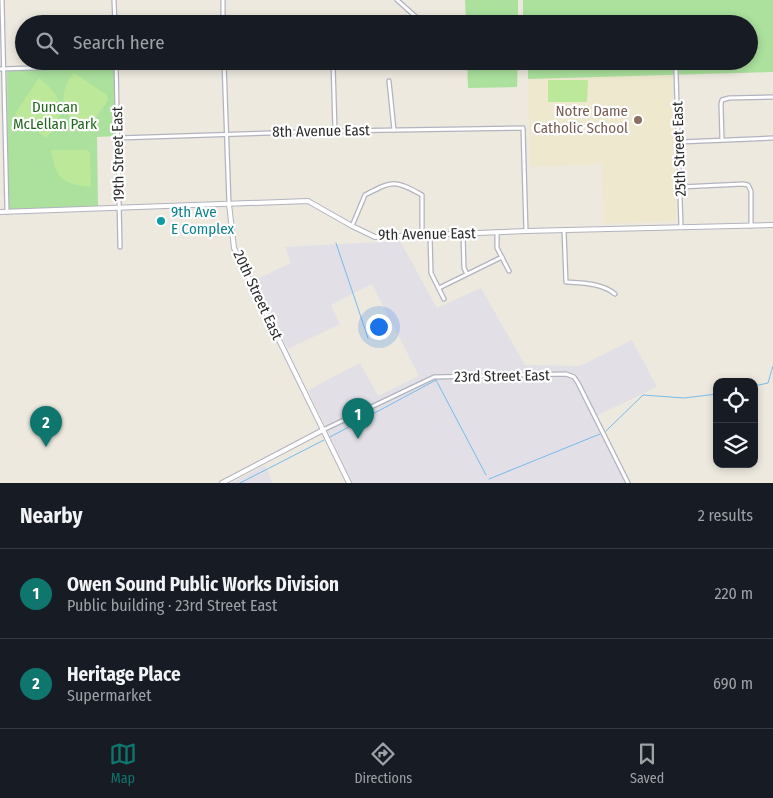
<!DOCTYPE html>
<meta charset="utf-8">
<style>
:root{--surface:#171b24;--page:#20242c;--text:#f1f3f6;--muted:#9ea1a6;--line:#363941;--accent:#0f766e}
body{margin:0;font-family:"Fira Sans Condensed",sans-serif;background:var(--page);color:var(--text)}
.controls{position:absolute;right:15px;bottom:15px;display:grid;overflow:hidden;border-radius:10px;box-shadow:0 2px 8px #0003}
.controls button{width:45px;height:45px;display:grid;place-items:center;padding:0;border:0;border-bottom:1px solid var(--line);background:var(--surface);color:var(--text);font:25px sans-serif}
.you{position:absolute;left:378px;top:326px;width:18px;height:18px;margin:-12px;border:4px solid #fff;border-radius:50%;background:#1a73e8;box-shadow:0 0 0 8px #1a73e833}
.badge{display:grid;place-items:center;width:32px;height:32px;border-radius:50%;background:var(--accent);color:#fff;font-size:16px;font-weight:700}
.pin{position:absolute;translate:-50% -41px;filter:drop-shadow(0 1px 2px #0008)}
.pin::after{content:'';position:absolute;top:26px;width:18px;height:15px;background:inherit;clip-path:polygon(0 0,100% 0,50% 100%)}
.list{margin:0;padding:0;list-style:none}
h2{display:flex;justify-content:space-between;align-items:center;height:65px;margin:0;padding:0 20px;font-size:21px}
h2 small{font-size:16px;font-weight:400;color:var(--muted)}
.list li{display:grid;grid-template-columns:32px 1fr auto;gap:15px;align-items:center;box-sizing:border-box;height:90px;padding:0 20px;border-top:1px solid var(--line)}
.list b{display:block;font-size:19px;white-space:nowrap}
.list p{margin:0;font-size:16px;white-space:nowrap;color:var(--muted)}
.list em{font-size:16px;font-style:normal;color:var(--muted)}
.icon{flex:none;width:28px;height:28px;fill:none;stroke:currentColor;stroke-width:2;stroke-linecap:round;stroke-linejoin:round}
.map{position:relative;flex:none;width:773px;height:483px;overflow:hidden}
.search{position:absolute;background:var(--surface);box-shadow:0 2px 8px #0003;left:15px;right:15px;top:15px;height:55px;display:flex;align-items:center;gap:12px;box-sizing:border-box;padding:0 18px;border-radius:28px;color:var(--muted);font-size:19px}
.sheet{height:245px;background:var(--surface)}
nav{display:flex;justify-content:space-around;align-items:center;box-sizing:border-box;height:70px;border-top:1px solid var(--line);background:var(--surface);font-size:14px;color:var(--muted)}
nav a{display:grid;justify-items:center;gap:2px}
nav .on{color:var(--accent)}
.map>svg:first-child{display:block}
</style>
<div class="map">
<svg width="773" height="483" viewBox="0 0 773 483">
<rect width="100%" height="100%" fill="#ede9df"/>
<g fill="#e2dfe6">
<path d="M 400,241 L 437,308 L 481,288 L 525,365 L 580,366 L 632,340 L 657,387 L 600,414 L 597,417 L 629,483 L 352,483 L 308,390 L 360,363 L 378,396 L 419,376 L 372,284 L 331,305 L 340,324 L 288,349 L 253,281 L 291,263 L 285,247 Z"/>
<path d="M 265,465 L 273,483 L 231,483 Z"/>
</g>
<path fill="#eee8cf" d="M 672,74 L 676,221 L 604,224 L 602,164 L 530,167 L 528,79 Z"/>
<g fill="#abe19d">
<path d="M 465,0 L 518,0 L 518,24 L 466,24 Z"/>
<path d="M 523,0 L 773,0 L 773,72 L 528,79 L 528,68 L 523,67 L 523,61 L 749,61 L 749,24 L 523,24 Z"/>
<path d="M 467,61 L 518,61 L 517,87 L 468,88 Z"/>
<path d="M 115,67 L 117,136 L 97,137 L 98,207 L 8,210 L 7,70 Z"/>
</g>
<g fill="#bce899">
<path d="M 74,73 L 107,95 L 108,100 L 86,132 C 63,117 55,96 74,73 Z"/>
<path d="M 39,78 C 64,97 68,114 46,138 L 15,115 L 16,112 Z"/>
<path d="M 548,80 L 588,80 L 587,102 L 548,102 Z"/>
<path d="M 51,150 L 87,150 L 90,152 L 91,187 C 61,184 56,179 51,150 Z"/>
</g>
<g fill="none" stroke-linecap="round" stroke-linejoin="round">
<g stroke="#76bceb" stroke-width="1">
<path d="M 336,243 L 368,338"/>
<path d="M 754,386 L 768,383 L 773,366"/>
<path d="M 606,431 L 643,395 L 684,398 L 717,394"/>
<path d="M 330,437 L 436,380 L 486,475"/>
<path d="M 489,479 L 600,434"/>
<path d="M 240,483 L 324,440"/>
</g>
<defs>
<g id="street">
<path d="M 2,0 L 7,212"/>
<path d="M 114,0 L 115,24"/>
<path d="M 223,0 L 223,24"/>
<path d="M 397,0 L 424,24"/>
<path d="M 116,61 L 120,247"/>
<path d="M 224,62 L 229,204"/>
<path d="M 0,69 L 224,62 L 333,62 L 335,131"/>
<path d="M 676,71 L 681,227"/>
<path d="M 389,81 L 394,130"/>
<path d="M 118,138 L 335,131 L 523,128 L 526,231"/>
<path d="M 722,140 L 721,104 L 722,100 L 729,98 L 773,97"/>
<path d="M 679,142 L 773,138"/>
<path d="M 680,187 L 743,184 L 748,185 L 751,191 L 751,226"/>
<path d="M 352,226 L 365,195 C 392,181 394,179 422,195 L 422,235"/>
<path d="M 564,230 L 566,282 C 582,283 602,283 615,294"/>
<path d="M 497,232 L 497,248 L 509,271"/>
<path d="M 463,234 L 464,268 L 467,274"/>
<path d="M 430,235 L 431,273 L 444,299"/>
<path d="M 439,288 L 502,257"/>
<path d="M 323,430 L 434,377 L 566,374 L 574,377 L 578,383 L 628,483"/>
</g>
<g id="secondary">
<path d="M 229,204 L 234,248 L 349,483"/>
<path d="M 0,212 L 308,201 L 352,226 L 375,237 L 526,231 L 773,225"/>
<path d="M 222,483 L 323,430"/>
</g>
</defs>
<use href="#street" stroke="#b2b3bf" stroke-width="5.5"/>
<use href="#secondary" stroke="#b2b3bf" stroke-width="6"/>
<use href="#street" stroke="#fff" stroke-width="3"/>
<use href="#secondary" stroke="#fff" stroke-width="4"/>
</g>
<circle fill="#8d6e63" stroke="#fff" stroke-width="2" cx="638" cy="120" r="5"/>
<circle fill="#0f9aa8" stroke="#fff" stroke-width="2" cx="161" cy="221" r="5"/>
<g text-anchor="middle" stroke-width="4.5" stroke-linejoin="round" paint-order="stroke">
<g font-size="15" fill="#22671d" stroke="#fff">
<text x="55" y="112">Duncan<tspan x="55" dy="17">McLellan Park</tspan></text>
</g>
<g font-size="15" fill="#785e54" stroke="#fff" text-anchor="end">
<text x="628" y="116">Notre Dame<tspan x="628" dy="17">Catholic School</tspan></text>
</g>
<g font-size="15" fill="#2c2c2c" stroke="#fff">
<text transform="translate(321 131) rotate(-1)" y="5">8th Avenue East</text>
<text transform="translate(679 149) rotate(-92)" y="5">25th Street East</text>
<text transform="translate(118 154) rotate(-91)" y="5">19th Street East</text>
<text transform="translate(427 234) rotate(-1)" y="5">9th Avenue East</text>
<text transform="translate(258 295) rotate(65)" y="5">20th Street East</text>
<text transform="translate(502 376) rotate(-1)" y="5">23rd Street East</text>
</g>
<g font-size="15" fill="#0d838f" stroke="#fff" text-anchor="start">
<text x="171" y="217">9th Ave<tspan x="171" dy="17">E Complex</tspan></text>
</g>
</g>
</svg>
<div class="controls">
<button><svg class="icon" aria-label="locate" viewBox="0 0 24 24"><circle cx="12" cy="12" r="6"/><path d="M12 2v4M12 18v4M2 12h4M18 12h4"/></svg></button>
<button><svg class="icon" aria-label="layers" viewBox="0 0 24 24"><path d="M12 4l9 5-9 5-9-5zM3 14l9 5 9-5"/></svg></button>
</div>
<div class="you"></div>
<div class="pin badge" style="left:358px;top:439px">1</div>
<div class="pin badge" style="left:46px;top:447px">2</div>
<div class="search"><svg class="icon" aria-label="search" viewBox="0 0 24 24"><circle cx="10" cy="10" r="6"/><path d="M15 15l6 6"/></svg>Search here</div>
</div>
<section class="sheet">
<h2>Nearby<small>2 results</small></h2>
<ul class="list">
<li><span class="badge">1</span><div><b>Owen Sound Public Works Division</b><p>Public building · 23rd Street East</p></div><em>220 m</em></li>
<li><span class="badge">2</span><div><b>Heritage Place</b><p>Supermarket</p></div><em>690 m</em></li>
</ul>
</section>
<nav>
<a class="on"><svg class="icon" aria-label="map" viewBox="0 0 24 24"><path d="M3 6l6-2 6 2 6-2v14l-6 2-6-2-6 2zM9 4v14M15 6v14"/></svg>Map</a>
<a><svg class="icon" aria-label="directions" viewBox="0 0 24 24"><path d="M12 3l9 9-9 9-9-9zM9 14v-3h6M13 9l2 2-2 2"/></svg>Directions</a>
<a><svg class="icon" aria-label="saved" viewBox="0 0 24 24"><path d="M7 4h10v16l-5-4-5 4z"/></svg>Saved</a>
</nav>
